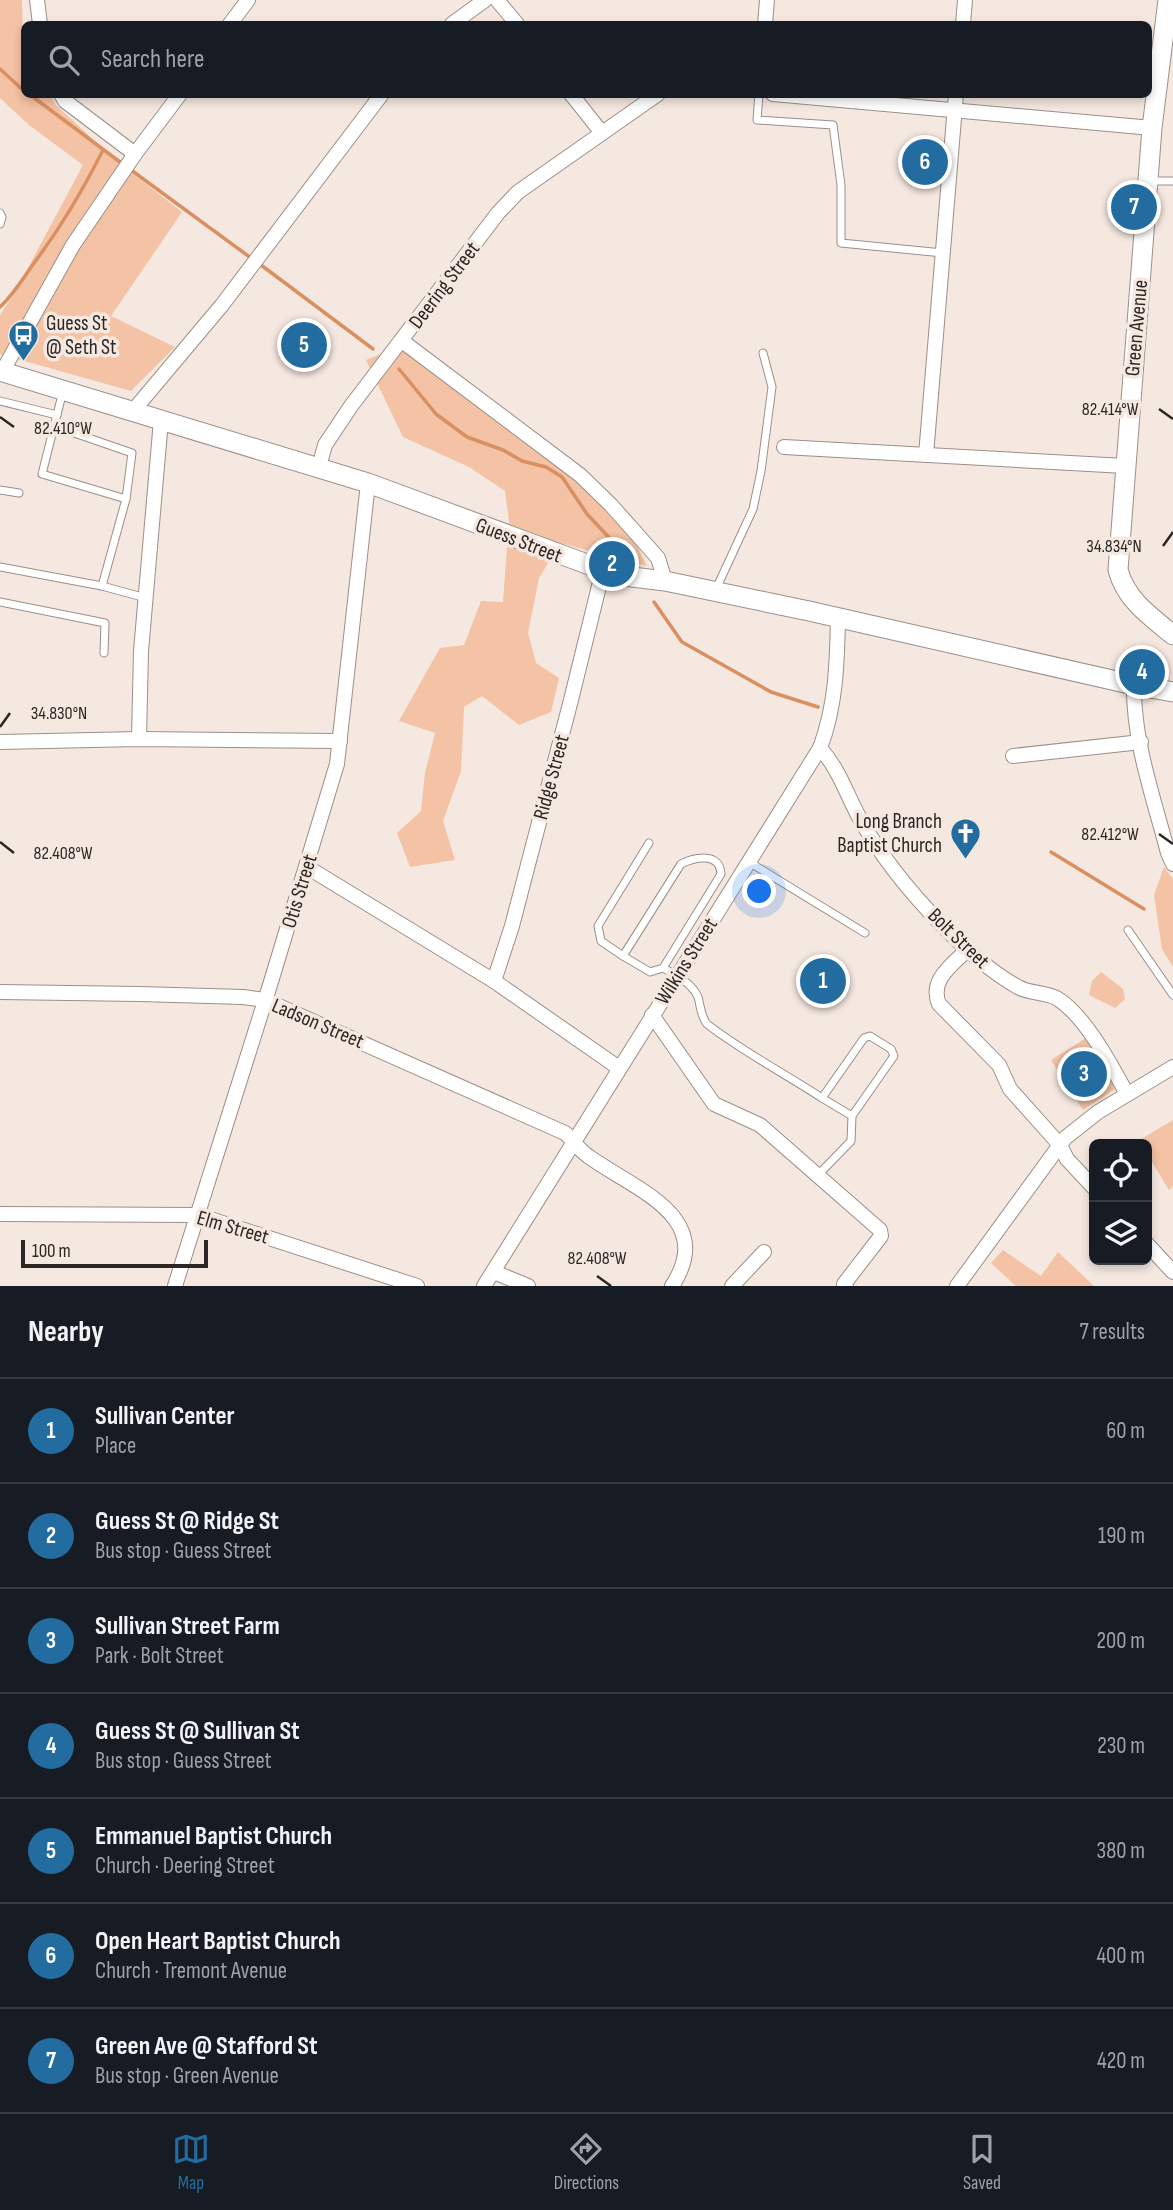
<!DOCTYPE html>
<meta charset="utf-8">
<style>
:root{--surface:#171b24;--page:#242831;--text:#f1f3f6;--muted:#9ea1a6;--line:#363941;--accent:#226c9f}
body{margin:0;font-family:"Sofia Sans Condensed",sans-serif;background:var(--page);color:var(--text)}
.controls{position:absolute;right:21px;bottom:21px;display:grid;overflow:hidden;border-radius:10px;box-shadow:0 4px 10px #0003}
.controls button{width:63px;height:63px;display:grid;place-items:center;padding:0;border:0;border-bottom:2px solid var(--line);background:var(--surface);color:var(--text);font:35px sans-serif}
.scale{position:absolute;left:21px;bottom:18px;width:187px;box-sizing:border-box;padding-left:7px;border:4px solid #2c2724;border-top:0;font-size:19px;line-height:24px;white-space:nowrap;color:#2c2724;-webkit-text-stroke:5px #f5e8e0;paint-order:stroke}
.you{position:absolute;left:760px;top:892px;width:24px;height:24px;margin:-18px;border:5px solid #fff;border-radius:50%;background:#1a73e8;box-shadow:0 0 0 10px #1a73e833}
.badge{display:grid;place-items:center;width:46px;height:46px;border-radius:50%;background:var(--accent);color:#fff;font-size:23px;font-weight:700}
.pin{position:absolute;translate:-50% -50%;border:4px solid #fff;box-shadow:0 2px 7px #0006}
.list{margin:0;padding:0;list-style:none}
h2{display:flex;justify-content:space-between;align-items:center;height:91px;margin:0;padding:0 28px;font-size:30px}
h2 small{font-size:23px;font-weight:400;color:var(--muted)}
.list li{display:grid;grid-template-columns:46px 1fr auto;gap:21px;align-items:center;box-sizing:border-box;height:105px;padding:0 28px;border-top:2px solid var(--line)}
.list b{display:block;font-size:26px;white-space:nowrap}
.list p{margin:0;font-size:23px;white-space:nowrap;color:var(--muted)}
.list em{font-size:23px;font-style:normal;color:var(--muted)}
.icon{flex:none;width:38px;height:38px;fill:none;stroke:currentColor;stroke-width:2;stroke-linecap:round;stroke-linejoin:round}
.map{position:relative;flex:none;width:1173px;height:1286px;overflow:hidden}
.search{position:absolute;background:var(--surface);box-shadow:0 4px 10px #0003;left:21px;right:21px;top:21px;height:77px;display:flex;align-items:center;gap:18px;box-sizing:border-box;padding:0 24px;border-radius:10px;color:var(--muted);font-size:26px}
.sheet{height:826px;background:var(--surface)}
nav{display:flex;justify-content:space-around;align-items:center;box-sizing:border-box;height:98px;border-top:2px solid var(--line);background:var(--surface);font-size:19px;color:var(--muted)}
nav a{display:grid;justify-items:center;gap:4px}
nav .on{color:var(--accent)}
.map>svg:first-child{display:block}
</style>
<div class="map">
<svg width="1173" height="1286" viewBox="0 0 1173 1286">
<rect width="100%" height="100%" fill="#f5e8e0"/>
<g fill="#f4c2a4">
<path d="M 0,0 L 22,0 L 24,94 L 50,95 L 56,105 L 114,159 L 182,212 L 111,316 L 175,347 L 131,391 L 0,354 L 0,315 L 14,294 L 83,165 L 29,125 L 0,98 Z"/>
<path d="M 400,346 L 623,517 L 647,566 L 560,543 L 539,578 L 528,633 L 536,663 L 559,678 L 551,712 L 519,725 L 482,696 L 464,707 L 461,771 L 443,821 L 455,860 L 410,867 L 397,833 L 421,811 L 425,773 L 435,733 L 399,721 L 440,648 L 464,645 L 481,601 L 503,602 L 509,521 L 505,491 L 469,467 L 403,437 L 366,360 Z"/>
<path d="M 1164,867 L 1173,879 L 1173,967 L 1162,949 L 1154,895 Z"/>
<path d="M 1101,972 L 1123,989 L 1125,999 L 1115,1008 L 1089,995 L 1092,981 Z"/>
<path d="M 1086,1038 L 1115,1089 L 1083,1110 L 1051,1060 Z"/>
<path d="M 1173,1120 L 1173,1186 L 1169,1190 L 1147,1154 L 1147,1144 L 1140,1144 L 1138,1141 Z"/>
<path d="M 1003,1250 L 1041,1276 L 1058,1252 L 1094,1286 L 1016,1286 L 991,1263 Z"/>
</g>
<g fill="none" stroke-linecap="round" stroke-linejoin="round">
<g stroke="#da8f61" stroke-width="3.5">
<path d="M 0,69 L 24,91"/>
<path d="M 29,94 L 120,162"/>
<path d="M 131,170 L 251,258"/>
<path d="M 257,262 L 373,349"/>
<path d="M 0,307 C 15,293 25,275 37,259 C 63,224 84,188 103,150"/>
<path d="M 399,369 L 436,414 L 467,437 L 503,450 L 522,461 L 546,467 L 562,477 L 587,514 L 628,558"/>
<path d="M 654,602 L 682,642 L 771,692 L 818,707"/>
<path d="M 1051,852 L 1144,909"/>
</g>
<defs>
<g id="service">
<path d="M 759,94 L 757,120 L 833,125 L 841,185 L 841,243 L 943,253"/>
<path d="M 1149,181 L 1173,181"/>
<path d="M 0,213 L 2,217 L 0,224"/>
<path d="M 63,391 L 42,474 L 126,499 L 102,586"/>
<path d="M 0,401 L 57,415"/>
<path d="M 54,426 L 132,453 L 126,499"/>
<path d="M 0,490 L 19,493"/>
<path d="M 0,567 L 102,586 L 146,598"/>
<path d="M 716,589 L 753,509 L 761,471 L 772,387 L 763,353"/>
<path d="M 0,602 L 105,623 L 104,653"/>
<path d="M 749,862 L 865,933"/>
<path d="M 1128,930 L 1173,995"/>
<path d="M 623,956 L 601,941 L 598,926 L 649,843"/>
<path d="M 663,968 L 650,972 L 623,956 L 681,864 C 695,857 720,852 721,874 L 663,968 C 676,975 692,983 698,997 C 701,1007 700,1015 707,1024 C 743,1052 784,1073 822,1098"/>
<path d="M 818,1175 L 851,1141 L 852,1116 L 894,1056 L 891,1049 L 870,1036 L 864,1038 L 822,1098 L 852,1116"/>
</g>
<g id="minor">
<path d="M 37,0 L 40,24"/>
<path d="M 497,0 L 517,24"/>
<path d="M 230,24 L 248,0"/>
<path d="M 452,24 L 485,0"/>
<path d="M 765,24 L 767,0"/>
<path d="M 963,24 L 965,0"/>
<path d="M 61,94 L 65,101 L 135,154"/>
<path d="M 571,94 L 602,133"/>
<path d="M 773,94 L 1152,128"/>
<path d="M 402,341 L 580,475 L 611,505 L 658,558 L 665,581"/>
<path d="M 2,372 L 73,245 L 135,154 L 180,94"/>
<path d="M 133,411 L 222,305 L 382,94"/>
<path d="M 784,447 L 1125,466"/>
<path d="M 926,455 L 956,94"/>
<path d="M 319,467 L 325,445 L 351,406 L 498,213 L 518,192 L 658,94"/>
<path d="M 1134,685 C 1133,741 1154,799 1168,853 L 1173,864"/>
<path d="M 139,739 L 141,651 L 161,420"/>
<path d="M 0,742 L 139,739 L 340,741"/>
<path d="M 820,748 C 839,769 846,793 859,817 C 880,855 910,892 940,923 C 963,947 989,971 1018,987 C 1030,994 1047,992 1058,999 C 1086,1017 1111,1065 1127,1094"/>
<path d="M 1013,756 L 1141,742"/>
<path d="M 307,867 L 494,981 L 619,1068"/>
<path d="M 967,950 C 952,965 929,980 939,1004 L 999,1065 L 1010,1089 L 1060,1145 L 1067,1159 L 1094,1188"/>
<path d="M 494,981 L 512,926 L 571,700 L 603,570"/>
<path d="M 0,992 L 139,994 L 243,997 L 265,1000 L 565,1133 C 573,1140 579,1150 588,1156 C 633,1189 718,1216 672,1286"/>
<path d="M 652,1015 L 714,1104 L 760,1125 L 880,1230 L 881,1236 L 844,1284 L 846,1286"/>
<path d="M 0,1214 L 198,1215 L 417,1286"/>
<path d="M 1147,1244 L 1173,1272"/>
<path d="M 494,1272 L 528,1286"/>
<path d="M 175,1286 L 270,985 L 337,764 L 368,483"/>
<path d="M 484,1286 L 820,748 C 836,706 837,664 838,619"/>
<path d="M 732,1286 L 764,1252"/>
<path d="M 957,1286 L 1065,1138 L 1098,1112 L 1173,1067"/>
</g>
<g id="tertiary">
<path d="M 1168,0 L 1152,128 L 1118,570 C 1126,600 1150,616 1173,635"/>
<path d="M 0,371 L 368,483 L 603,570 L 632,577 L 665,581 L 809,611 L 1134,685 L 1173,692"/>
</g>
</defs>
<use href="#service" stroke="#9b8f88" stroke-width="9"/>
<use href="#minor" stroke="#9b8f88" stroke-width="16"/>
<use href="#tertiary" stroke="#9b8f88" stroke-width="21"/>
<use href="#service" stroke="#fff" stroke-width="7"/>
<use href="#minor" stroke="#fff" stroke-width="14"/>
<use href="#tertiary" stroke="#fff" stroke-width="19"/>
</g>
<path fill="none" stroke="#2c2724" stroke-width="2.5" d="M 1159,409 L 1173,419M 0,417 L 14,427M 1163,546 L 1173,532M 0,727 L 10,713M 1159,834 L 1173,844M 0,842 L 14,853M 597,1276 L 611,1286"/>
<defs>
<symbol id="bus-pin" viewBox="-11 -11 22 30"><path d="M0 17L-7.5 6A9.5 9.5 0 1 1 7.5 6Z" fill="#226c9f" stroke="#f5e8e0"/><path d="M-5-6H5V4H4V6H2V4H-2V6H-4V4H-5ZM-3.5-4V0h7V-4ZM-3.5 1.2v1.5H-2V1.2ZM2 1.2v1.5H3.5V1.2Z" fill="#fff"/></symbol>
<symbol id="church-pin" viewBox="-11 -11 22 30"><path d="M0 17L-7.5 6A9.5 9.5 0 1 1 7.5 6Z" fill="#226c9f" stroke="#f5e8e0"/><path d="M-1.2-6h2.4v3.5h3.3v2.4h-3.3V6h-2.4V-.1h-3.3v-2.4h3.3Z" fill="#fff"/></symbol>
</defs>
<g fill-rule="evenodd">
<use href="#bus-pin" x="6" y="318" width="35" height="47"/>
<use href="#church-pin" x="948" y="816" width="35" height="47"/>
</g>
<g text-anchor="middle" stroke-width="7" stroke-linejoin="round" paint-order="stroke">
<g font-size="21" fill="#2c2724" stroke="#f5e8e0">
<text transform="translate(444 285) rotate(-53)" y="7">Deering Street</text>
<text transform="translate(1136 328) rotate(-85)" y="7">Green Avenue</text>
<text transform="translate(519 540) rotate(21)" y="7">Guess Street</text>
<text transform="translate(551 777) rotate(-75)" y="7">Ridge Street</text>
<text transform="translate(299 891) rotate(-73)" y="7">Otis Street</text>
<text transform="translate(959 938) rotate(44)" y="7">Bolt Street</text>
<text transform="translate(686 961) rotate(-58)" y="7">Wilkins Street</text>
<text transform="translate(318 1023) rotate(23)" y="7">Ladson Street</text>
<text transform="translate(233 1227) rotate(16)" y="7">Elm Street</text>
</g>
<g font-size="21" fill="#2c2724" stroke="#f5e8e0" text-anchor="start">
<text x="46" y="330">Guess St<tspan x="46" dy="24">@ Seth St</tspan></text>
<text x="942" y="828" text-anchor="end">Long Branch<tspan x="942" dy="24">Baptist Church</tspan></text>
</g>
</g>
<g font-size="18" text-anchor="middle" fill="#2c2724" stroke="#f5e8e0" stroke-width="7" stroke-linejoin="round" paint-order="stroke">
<text x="1110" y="415">82.414°W</text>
<text x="63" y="434">82.410°W</text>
<text x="1114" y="552">34.834°N</text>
<text x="59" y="719">34.830°N</text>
<text x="1110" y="840">82.412°W</text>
<text x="63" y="859">82.408°W</text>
<text x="597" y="1264">82.408°W</text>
</g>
</svg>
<div class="controls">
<button><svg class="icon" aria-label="locate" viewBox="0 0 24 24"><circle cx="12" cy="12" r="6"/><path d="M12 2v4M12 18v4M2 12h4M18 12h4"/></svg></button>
<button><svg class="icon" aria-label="layers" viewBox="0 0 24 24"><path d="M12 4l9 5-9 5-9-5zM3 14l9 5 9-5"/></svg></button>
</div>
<div class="scale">100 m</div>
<div class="you"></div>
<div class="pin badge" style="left:823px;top:981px">1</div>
<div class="pin badge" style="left:612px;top:564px">2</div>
<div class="pin badge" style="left:1084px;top:1074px">3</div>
<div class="pin badge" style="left:1142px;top:672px">4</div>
<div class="pin badge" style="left:304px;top:345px">5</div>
<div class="pin badge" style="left:925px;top:162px">6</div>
<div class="pin badge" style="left:1134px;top:207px">7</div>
<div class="search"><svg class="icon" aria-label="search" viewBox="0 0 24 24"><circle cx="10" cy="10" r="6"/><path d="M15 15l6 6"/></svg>Search here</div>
</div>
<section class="sheet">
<h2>Nearby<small>7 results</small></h2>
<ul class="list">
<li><span class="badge">1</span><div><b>Sullivan Center</b><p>Place</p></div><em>60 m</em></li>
<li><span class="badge">2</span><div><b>Guess St @ Ridge St</b><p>Bus stop · Guess Street</p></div><em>190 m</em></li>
<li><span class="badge">3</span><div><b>Sullivan Street Farm</b><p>Park · Bolt Street</p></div><em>200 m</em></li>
<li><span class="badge">4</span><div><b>Guess St @ Sullivan St</b><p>Bus stop · Guess Street</p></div><em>230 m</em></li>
<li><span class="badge">5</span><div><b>Emmanuel Baptist Church</b><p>Church · Deering Street</p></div><em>380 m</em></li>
<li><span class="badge">6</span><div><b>Open Heart Baptist Church</b><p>Church · Tremont Avenue</p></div><em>400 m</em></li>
<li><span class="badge">7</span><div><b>Green Ave @ Stafford St</b><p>Bus stop · Green Avenue</p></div><em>420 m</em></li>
</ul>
</section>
<nav>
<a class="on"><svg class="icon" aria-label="map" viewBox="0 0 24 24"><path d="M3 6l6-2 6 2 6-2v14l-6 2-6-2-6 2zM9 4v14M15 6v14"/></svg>Map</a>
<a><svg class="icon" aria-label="directions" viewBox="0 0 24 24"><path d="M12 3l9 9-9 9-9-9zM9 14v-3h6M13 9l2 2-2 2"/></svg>Directions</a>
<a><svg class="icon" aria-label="saved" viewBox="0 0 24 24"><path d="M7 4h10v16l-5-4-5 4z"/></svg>Saved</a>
</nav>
